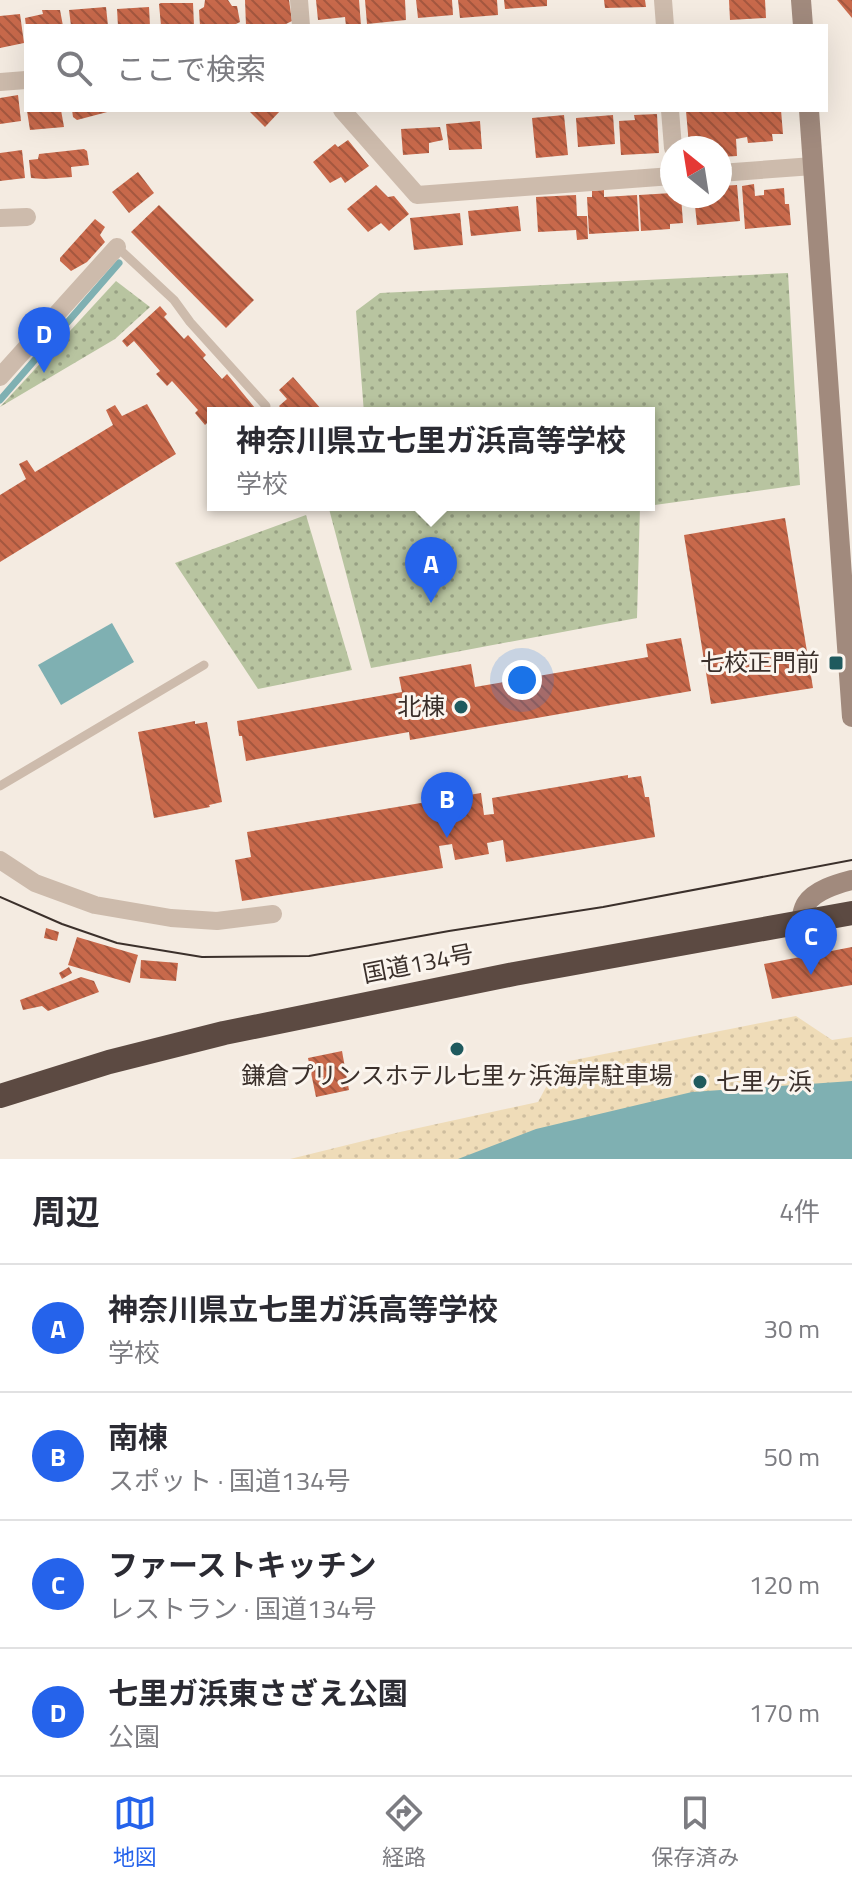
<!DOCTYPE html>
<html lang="ja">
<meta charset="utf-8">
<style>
:root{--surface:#fff;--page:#f2f2f3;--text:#2b2b33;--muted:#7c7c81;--line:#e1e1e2;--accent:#2563eb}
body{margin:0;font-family:"Titillium Web","Noto Sans JP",sans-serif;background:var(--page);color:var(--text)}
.compass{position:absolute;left:660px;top:136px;width:72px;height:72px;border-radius:50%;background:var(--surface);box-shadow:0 8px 32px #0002;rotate:330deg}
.you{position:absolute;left:522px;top:680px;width:28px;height:28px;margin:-20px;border:6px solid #fff;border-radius:50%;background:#1a73e8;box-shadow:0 0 0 12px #1a73e833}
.badge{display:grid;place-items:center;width:52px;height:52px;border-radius:50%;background:var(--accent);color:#fff;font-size:26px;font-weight:700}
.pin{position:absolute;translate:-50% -66px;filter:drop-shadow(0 2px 4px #0008)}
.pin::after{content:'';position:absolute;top:42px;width:28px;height:24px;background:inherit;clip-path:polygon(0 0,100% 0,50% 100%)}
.popup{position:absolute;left:207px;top:407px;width:448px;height:104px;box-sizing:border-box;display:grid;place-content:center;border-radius:0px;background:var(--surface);filter:drop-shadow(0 2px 6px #0005);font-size:26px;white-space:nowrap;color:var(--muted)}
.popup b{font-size:30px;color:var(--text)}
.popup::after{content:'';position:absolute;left:50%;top:100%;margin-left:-16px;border:16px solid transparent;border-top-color:var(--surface)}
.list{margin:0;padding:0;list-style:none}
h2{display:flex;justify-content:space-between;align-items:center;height:104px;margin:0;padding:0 32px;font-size:34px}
h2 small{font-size:26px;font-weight:400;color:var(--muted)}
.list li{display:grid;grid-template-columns:52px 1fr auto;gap:24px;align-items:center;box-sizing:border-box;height:128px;padding:0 32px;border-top:2px solid var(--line)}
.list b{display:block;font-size:30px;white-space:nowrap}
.list p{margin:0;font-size:26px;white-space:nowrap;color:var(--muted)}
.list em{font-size:26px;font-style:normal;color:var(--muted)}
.icon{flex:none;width:44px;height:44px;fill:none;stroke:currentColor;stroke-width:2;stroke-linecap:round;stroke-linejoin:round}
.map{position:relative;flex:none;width:852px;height:1159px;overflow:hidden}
.search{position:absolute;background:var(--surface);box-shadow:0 8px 32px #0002;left:24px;right:24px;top:24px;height:88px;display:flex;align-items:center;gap:20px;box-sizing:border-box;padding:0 28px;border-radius:0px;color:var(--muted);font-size:30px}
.sheet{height:616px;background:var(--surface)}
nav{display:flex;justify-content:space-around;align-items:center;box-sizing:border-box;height:112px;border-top:2px solid var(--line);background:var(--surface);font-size:22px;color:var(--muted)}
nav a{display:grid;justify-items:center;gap:4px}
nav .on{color:var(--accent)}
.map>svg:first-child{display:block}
</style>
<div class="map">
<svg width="852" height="1159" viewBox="0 0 852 1159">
<defs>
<pattern id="sand-dots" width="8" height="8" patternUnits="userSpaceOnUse" patternTransform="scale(2)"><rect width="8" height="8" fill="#efdcb8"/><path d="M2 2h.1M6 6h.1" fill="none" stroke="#cebd9e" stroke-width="1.8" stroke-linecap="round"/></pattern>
<pattern id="park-dots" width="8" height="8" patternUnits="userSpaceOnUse" patternTransform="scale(2)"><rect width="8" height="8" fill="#b8c4a0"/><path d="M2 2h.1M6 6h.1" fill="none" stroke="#97a083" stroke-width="1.8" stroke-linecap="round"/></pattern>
<pattern id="building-back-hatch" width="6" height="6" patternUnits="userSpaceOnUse" patternTransform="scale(2)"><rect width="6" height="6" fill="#c8694b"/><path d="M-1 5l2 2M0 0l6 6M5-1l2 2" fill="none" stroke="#a4573f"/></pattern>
</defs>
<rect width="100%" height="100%" fill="#f4ebe1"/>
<path fill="url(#sand-dots)" d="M 796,1016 L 832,1040 L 852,1037 L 852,1101 L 549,1159 L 290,1159 L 400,1132 L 538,1102 L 559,1063 Z"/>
<g fill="url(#park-dots)">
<path d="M 788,273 L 800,485 L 640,507 L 637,618 L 371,668 L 328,505 L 649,505 L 649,413 L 364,413 L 356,311 L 380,293 Z"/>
<path d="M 116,281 L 150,307 L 115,339 L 0,407 Z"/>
<path d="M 306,515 L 352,670 L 258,689 L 175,563 Z"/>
</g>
<g fill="#7fb0b2">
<path d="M 112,623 L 134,662 L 61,705 L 38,665 Z"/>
<path d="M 852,1081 L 852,1159 L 458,1159 L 536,1129 L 692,1092 Z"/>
</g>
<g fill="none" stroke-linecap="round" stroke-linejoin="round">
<path stroke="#7fb0b2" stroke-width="7" d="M 0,400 L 119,263"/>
</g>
<g fill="url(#building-back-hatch)">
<path d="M 205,0 L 228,0 L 232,6 L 237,6 L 240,22 L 232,26 L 200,26 L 199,10 L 204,7 Z"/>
<path d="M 245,0 L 289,0 L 292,21 L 282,26 L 246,26 Z"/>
<path d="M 316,0 L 359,0 L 361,26 L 346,26 L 345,17 L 318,20 Z"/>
<path d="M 365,0 L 405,0 L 406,20 L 367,24 Z"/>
<path d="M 416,0 L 452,0 L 453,15 L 418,18 Z"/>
<path d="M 458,0 L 497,0 L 498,15 L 460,18 Z"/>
<path d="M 504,0 L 547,0 L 547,6 L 505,9 Z"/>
<path d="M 604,0 L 645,0 L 646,7 L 605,8 Z"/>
<path d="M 729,0 L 765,0 L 766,18 L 730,20 Z"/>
<path d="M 837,0 L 852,0 L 852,18 Z"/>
<path d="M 161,3 L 193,3 L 194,26 L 161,26 L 159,4 Z"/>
<path d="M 106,7 L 108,26 L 71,26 L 69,10 Z"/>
<path d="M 149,7 L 150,26 L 118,26 L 117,9 Z"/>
<path d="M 42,10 L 60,10 L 63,26 L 26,26 L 25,18 L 43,14 Z"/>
<path d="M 20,14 L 24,43 L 0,48 L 0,16 Z"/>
<path d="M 18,95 L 21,121 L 0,124 L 0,98 Z"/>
<path d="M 30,110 L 61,110 L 64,127 L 30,130 L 27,111 Z"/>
<path d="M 72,110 L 111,110 L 111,111 L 77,120 L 73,117 Z"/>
<path d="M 248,110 L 279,110 L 280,111 L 265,127 Z"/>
<path d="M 781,110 L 783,134 L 772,134 L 773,141 L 748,143 L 747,137 L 736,139 L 737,156 L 720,157 L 720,148 L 715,148 L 714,143 L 689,145 L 686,111 Z"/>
<path d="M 657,114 L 659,153 L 621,155 L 619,121 L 635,120 L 634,115 Z"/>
<path d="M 564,115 L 568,155 L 536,158 L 532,118 Z"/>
<path d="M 613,115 L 615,144 L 578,147 L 576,118 Z"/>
<path d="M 480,121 L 482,149 L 449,150 L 446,124 Z"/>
<path d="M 440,127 L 443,140 L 429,143 L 429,153 L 403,155 L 401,129 Z"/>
<path d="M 348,140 L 369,166 L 345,183 L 341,177 L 330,183 L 313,162 L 335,144 L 338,147 Z"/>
<path d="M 84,149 L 87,151 L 89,165 L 71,167 L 72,177 L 44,179 L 31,178 L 29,160 L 38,159 L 39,154 Z"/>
<path d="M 22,150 L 25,178 L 0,181 L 0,153 Z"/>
<path d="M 138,172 L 154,193 L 129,213 L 112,192 Z"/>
<path d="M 754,184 L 755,196 L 764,195 L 764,190 L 784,188 L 785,204 L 789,204 L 791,225 L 745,229 L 742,186 Z"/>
<path d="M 376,185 L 388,197 L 394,196 L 409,214 L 389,231 L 381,223 L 368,232 L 347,209 Z"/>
<path d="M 737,185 L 740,221 L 697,225 L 694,196 L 720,196 L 720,186 Z"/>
<path d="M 604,190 L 604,197 L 637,195 L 639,231 L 589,234 L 587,197 L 592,197 L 592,191 Z"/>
<path d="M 672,193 L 672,196 L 681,196 L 683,223 L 670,224 L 670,229 L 641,231 L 639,195 Z"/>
<path d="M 576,195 L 577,216 L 587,216 L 588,239 L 577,240 L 576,230 L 538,232 L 536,197 Z"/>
<path d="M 159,205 L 254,300 L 226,328 L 131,232 Z"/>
<path d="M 518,206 L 521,231 L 471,236 L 468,211 Z"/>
<path d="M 460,213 L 463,245 L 414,250 L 410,218 Z"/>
<path d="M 95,219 L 105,227 L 100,235 L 105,242 L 87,262 L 71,271 L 60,261 L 60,258 Z"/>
<path d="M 160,306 L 167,314 L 164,317 L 184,339 L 188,335 L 206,355 L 203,358 L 222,379 L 227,374 L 259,413 L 213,413 L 213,424 L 210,420 L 205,425 L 195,413 L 198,410 L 172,381 L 167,386 L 156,374 L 160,371 L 134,341 L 127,347 L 122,341 Z"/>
<path d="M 293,377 L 322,410 L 319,413 L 285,413 L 279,406 L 287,399 L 279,390 Z"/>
<path d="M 147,404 L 176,454 L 0,562 L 0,495 L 26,479 L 19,464 L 27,460 L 35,472 L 113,425 L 106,410 L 115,405 L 122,416 Z"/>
<path d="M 785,518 L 813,688 L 711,704 L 684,535 Z"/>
<path d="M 681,638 L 691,691 L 410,740 L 409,732 L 246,761 L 242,736 L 239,736 L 237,721 L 402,692 L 399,677 L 471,664 L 475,687 L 648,657 L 646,644 Z"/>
<path d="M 195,721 L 195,724 L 207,722 L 222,802 L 209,805 L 210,807 L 154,818 L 138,732 Z"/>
<path d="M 628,775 L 628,778 L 641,776 L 645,797 L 649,797 L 655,837 L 506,862 L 503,840 L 487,843 L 489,854 L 455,860 L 452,844 L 439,846 L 443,868 L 242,901 L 235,860 L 251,857 L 247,832 L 481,793 L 484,815 L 494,814 L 492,798 Z"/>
<path d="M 46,928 L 59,932 L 57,941 L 44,938 Z"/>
<path d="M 77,937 L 138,955 L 130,983 L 68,965 Z"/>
<path d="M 852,947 L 852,985 L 772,999 L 764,964 Z"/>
<path d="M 141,960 L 178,963 L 176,981 L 140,978 Z"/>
<path d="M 69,967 L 72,973 L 62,979 L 59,973 Z"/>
<path d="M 81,977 L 94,981 L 99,992 L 48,1011 L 42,1006 L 23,1010 L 20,1000 Z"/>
<path d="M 342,1051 L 349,1090 L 316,1097 L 308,1058 Z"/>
</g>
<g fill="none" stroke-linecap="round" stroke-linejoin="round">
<g stroke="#cdbbac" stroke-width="9">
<path d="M 117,247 L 174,300 L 190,322 L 266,406"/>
<path d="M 0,786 L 204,665"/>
</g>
<g stroke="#cdbbac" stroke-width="18">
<path d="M 299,0 L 301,26"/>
<path d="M 663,0 L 665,26"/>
<path d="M 0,82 L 26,80"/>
<path d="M 342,110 L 417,195 L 672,176"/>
<path d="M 670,110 L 673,148"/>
<path d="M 720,173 L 813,166"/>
<path d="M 0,218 L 27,217"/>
<path d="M 0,377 L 117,247"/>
<path d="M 0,860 L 35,883 L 95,905 L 171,918 L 217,921 L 273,914"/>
</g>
<g stroke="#a18a7d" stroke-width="20">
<path d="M 801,0 L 803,26"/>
<path d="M 809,110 L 852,717"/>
<path d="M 800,922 C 802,917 803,908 806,904 C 815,890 837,884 852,880"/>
</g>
<path stroke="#5c4a42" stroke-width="24" d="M 0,1096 L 109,1062 L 224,1033 L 514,974 L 852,913"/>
<path stroke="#3b302b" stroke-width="2" d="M 0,897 L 62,924 L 117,943 L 202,957 L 309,956 L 449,931 L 603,907 L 852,860"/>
</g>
<g fill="#1f5a5e" stroke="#fbf5ee" stroke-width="3">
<rect x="828" y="655" width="16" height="16" rx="4"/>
<circle cx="461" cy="707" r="8"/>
<circle cx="457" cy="1049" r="8"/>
<circle cx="700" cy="1082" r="8"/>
</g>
<g text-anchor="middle" stroke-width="6" stroke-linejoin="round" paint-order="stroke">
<g font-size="24" fill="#3b302b" stroke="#fbf5ee" text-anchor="end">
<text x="820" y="671">七校正門前</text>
<text x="445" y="715">北棟</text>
<text x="457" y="1084" text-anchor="middle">鎌倉プリンスホテル七里ヶ浜海岸駐車場</text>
<text x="716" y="1090" text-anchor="start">七里ヶ浜</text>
</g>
<g font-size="24" fill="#3b302b" stroke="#fbf5ee">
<text transform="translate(418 964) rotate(-11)" y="8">国道134号</text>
</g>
</g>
</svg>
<svg class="compass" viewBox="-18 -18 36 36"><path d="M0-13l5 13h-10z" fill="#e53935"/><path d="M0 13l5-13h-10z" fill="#7c7c81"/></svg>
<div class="you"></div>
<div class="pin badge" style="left:431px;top:603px">A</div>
<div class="popup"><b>神奈川県立七里ガ浜高等学校</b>学校</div>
<div class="pin badge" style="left:447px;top:838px">B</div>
<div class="pin badge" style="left:811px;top:975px">C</div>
<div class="pin badge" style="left:44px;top:373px">D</div>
<div class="search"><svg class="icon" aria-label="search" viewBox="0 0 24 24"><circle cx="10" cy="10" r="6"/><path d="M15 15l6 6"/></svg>ここで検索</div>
</div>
<section class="sheet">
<h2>周辺<small>4件</small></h2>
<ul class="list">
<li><span class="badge">A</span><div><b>神奈川県立七里ガ浜高等学校</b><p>学校</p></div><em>30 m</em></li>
<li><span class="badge">B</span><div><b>南棟</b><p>スポット · 国道134号</p></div><em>50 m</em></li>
<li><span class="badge">C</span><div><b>ファーストキッチン</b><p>レストラン · 国道134号</p></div><em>120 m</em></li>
<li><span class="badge">D</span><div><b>七里ガ浜東さざえ公園</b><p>公園</p></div><em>170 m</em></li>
</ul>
</section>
<nav>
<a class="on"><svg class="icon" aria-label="map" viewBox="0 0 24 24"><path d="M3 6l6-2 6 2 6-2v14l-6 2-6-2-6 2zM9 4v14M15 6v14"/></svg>地図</a>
<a><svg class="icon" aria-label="directions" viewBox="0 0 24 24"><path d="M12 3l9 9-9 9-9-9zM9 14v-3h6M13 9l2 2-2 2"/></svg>経路</a>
<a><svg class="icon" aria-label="saved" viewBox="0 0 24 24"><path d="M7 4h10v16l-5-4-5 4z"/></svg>保存済み</a>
</nav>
